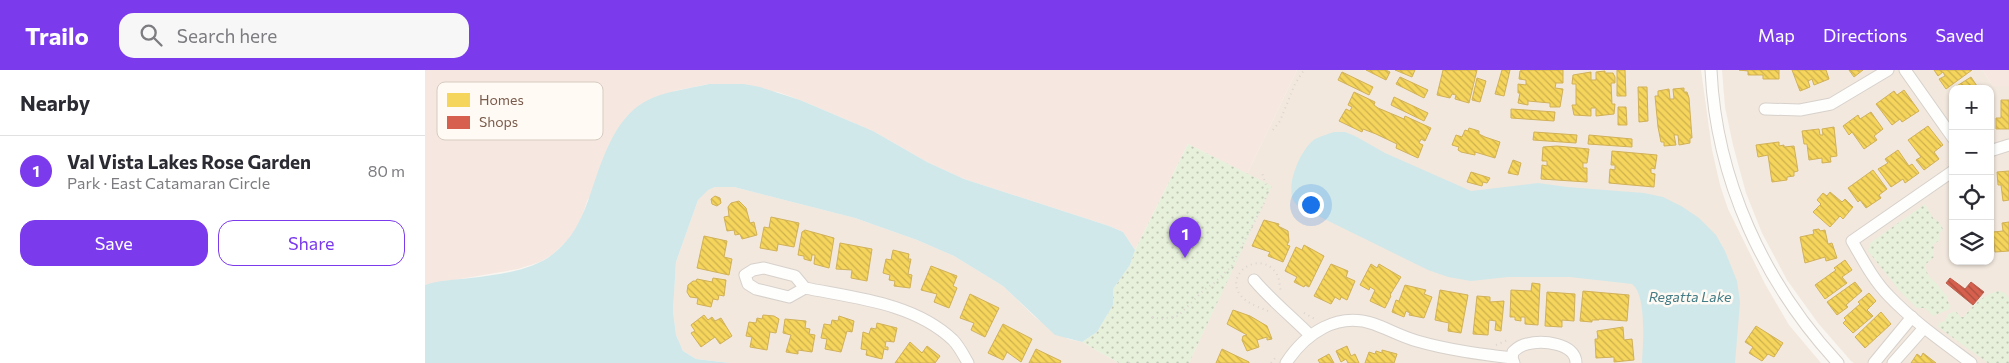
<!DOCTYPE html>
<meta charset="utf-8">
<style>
:root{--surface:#fff;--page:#f7f7f7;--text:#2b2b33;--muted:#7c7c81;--line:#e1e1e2;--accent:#7c3aed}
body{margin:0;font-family:Commissioner,sans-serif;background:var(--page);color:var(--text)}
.controls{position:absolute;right:15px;top:15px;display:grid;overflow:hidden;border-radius:10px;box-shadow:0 1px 4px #0004}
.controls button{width:45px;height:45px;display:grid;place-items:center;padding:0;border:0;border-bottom:1px solid var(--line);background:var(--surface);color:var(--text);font:25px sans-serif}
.you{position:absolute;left:885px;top:134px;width:18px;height:18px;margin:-12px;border:4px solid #fff;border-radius:50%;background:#1a73e8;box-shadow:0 0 0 8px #1a73e833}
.badge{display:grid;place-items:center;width:32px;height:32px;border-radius:50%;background:var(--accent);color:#fff;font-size:16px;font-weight:700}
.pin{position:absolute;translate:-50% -41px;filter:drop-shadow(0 1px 2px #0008)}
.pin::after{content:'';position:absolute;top:26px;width:18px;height:15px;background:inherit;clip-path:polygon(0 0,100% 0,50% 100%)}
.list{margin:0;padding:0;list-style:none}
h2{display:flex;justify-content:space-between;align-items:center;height:65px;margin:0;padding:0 20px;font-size:21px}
h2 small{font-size:16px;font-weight:400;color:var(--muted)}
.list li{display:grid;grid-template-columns:32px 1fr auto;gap:15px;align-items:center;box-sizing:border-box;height:70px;padding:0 20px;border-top:1px solid var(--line)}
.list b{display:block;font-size:19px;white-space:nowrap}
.list p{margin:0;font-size:16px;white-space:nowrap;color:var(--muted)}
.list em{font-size:16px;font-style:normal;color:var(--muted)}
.actions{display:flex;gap:10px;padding:15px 20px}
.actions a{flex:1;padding:11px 0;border:1px solid var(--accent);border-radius:15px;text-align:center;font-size:18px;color:var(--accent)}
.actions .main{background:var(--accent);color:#fff}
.icon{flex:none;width:28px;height:28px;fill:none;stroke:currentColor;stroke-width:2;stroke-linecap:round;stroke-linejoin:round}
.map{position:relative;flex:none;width:1584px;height:293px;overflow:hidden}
header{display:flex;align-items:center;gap:30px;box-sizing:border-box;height:70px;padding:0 25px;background:var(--accent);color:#fff}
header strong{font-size:24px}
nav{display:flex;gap:28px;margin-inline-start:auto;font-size:18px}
.search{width:350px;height:45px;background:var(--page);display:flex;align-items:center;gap:12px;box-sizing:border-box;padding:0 18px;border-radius:15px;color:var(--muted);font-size:19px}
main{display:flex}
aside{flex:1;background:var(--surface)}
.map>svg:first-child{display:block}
</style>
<header>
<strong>Trailo</strong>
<div class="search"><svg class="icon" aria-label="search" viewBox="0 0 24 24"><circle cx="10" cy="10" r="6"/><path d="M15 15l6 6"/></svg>Search here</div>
<nav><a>Map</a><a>Directions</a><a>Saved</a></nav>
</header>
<main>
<aside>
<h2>Nearby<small></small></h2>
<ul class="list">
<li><span class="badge">1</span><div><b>Val Vista Lakes Rose Garden</b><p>Park · East Catamaran Circle</p></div><em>80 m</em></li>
</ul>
<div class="actions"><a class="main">Save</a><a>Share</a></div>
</aside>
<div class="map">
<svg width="1584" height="293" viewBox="0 0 1584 293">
<defs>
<pattern id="park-dots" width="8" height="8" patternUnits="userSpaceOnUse" patternTransform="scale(1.25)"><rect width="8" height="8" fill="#e7f0db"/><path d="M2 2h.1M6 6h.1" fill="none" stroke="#c0c6b4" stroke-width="1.8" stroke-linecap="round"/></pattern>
<pattern id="homes-back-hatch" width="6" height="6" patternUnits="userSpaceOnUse" patternTransform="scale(1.25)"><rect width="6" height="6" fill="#f6d55c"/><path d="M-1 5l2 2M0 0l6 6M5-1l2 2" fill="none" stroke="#ccb04e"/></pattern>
<pattern id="shops-back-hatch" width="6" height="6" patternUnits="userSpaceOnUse" patternTransform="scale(1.25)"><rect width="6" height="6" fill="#d6604d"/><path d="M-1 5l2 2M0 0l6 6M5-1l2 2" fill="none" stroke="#aa4f40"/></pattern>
</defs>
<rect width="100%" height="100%" fill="#f9f5f0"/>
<g fill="#f2e8de" fill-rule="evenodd">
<path d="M 872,0 L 1276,0 L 1287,80 L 1295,115 L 1303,139 L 1340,214 L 1364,255 L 1396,293 L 764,293 L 846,116 L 822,104 Z"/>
<path d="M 1297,0 L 1557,0 L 1568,16 L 1584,16 L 1584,293 L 1429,293 L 1426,291 L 1393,253 L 1362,210 L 1337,163 L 1321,123 L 1308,75 L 1300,37 ZM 1528,19 L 1565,19 L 1565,191 L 1528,191 Z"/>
<path d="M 290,117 L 309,117 L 430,148 L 492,170 L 529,186 L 578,216 L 611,248 L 643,269 L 657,272 L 694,293 L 305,293 L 271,289 L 258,281 L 251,265 L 248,241 L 251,192 L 273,130 L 282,120 Z"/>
</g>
<g fill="#f6e8e1">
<path d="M 0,0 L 872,0 L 822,104 L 763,74 L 710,180 L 698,162 L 684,156 L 539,109 L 502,92 L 448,61 L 375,30 L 353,22 L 284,14 L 249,21 L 163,129 L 155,152 L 146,167 L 127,185 L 115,192 L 93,199 L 0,215 Z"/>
<path d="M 1557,0 L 1584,0 L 1584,16 L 1568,16 Z"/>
</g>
<g fill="url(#park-dots)">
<path d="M 763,74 L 847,116 L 764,293 L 694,293 L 657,272 L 672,262 L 688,235 L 688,219 L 705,195 L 710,180 Z"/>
<path d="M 1500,134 L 1508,148 L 1514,152 L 1518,159 L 1515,163 L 1515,170 L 1509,174 L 1509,187 L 1501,194 C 1500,205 1506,208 1513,215 C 1516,219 1518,223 1523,227 L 1523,232 L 1526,236 L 1523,240 L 1508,246 L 1500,238 L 1492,238 L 1475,221 L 1443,181 L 1445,173 Z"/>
<path d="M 1574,221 L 1580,223 L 1584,228 L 1584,293 L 1563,293 L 1513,257 L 1514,253 L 1520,251 L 1523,244 L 1531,241 L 1535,247 L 1539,247 C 1547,236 1560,223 1574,221 Z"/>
</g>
<g fill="#d0e8ea">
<path d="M 284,14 L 319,14 L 335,17 L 375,30 L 448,61 L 502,92 L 539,109 L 684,156 L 698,162 L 710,180 L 705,195 L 688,219 L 688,235 L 672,262 L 657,272 L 630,265 L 578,216 L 529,186 L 492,170 L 430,148 L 309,117 L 290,117 L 283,120 L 273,130 L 251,192 L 248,241 L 251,265 L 258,281 L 271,289 L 305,293 L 0,293 L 0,215 C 15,210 29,210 45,208 C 71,205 107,201 128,184 C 147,169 155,152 163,131 C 175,97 187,49 221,31 C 240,21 263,19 284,14 Z"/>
<path d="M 909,62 L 920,62 L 930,66 L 960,83 L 1046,121 L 1113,113 L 1142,117 L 1219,123 L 1238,127 L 1256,136 L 1274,148 L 1291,165 L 1300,181 L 1312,211 L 1315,232 L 1310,293 L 1217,293 C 1218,274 1222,225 1207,214 L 1145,207 L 1083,207 L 1046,211 L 1023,207 L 1003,200 L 873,136 C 856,123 875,79 890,69 C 896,66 903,64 909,62 Z"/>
</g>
<g fill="url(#homes-back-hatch)" stroke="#d1b158">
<path d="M 941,0 L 961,0 L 965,2 L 961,10 Z"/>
<path d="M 970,0 L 990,0 L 987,7 Z"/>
<path d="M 1018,0 L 1052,0 L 1044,33 L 1030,29 L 1031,25 L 1027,24 L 1025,28 L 1012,25 Z"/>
<path d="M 1077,0 L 1085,0 L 1079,26 L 1070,24 Z"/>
<path d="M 1097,0 L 1138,0 L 1138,13 L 1131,13 L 1130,18 L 1138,19 L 1135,37 L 1125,37 L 1125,33 L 1103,31 L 1103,35 L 1093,33 L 1095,23 L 1093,23 L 1093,14 L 1101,15 L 1101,10 L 1094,9 L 1095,1 Z"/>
<path d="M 1192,0 L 1200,0 L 1201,26 L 1192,26 Z"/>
<path d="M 1314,0 L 1354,0 L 1354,9 L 1338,9 L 1338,5 L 1323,5 L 1323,1 Z"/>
<path d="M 1367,0 L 1401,0 L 1404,9 L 1389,15 L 1387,9 L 1383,11 L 1385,17 L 1375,21 Z"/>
<path d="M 1424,0 L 1438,0 L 1429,7 Z"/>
<path d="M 1509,0 L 1547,0 L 1521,19 L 1514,9 L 1520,6 L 1518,2 L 1513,6 Z"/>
<path d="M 1180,1 L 1180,3 L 1188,3 L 1190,7 L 1190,13 L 1186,13 L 1187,34 L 1190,34 L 1189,44 L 1171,46 L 1171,38 L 1166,38 L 1166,46 L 1149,45 L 1147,35 L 1151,35 L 1151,14 L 1147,14 L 1148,5 L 1166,2 L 1166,10 L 1171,10 L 1171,2 Z"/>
<path d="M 917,2 L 948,17 L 944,25 L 913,10 Z"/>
<path d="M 975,7 L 1003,20 L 999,28 L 971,14 Z"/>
<path d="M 1546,7 L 1554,19 L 1528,20 L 1527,19 Z"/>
<path d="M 1052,8 L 1061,11 L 1055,32 L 1047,30 Z"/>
<path d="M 1213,17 L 1222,17 L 1223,51 L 1214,52 Z"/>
<path d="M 1259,18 L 1259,22 L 1262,22 L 1264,28 L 1267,68 L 1265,68 L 1265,73 L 1254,75 L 1253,65 L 1249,65 L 1251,75 L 1239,76 L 1239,72 L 1236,72 L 1233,57 L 1230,26 L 1233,26 L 1233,21 L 1244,19 L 1245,29 L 1249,29 L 1248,19 Z"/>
<path d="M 1479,20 L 1494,41 L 1477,52 L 1475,49 L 1467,55 L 1451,34 L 1469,21 L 1472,25 Z"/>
<path d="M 929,22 L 950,32 L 949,35 L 953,38 L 979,49 L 980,46 L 1006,58 L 1000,71 L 996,69 L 994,73 L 998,75 L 993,88 L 971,78 L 972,74 L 951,64 L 938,59 L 937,62 L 914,51 L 921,39 L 925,41 L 927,37 L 923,35 Z"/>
<path d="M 969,27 L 1003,43 L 999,51 L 966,35 Z"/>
<path d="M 1576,30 L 1584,30 L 1584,59 L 1571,59 L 1571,48 L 1576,48 Z"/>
<path d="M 1193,37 L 1201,37 L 1202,55 L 1193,55 Z"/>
<path d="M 1086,39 L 1130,42 L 1129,51 L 1086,48 Z"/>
<path d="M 1446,42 L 1458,59 L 1449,66 L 1452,70 L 1439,79 L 1427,62 L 1424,65 L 1418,56 L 1433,45 L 1435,49 Z"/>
<path d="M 1503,56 L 1518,75 L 1509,82 L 1514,89 L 1499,100 L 1491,90 L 1496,87 L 1483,70 Z"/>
<path d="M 1409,57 L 1412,86 L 1405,87 L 1406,92 L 1397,93 L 1397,88 L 1384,90 L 1382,74 L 1379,74 L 1377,61 L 1394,59 L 1395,65 L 1398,65 L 1397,59 Z"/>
<path d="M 1044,58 L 1054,61 L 1054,64 L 1060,67 L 1075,72 L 1070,88 L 1050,82 L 1050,85 L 1036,82 L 1033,80 L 1034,77 L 1027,75 L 1031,65 L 1037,67 L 1040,60 L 1043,61 Z"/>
<path d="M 1109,62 L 1152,65 L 1151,73 L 1108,70 Z"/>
<path d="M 1164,65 L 1207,69 L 1207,77 L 1163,74 Z"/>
<path d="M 1354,72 L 1354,76 L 1359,75 L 1359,77 L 1369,76 L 1373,101 L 1369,102 L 1369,106 L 1362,107 L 1362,110 L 1347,112 L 1343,85 L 1333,87 L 1331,75 Z"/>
<path d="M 1132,76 L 1164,79 L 1162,93 L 1158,93 L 1158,98 L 1162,98 L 1162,112 L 1116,109 L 1117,95 L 1122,96 L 1122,91 L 1117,91 L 1118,77 Z"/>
<path d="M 1473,80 L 1484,96 L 1487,94 L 1494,103 L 1480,113 L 1478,109 L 1466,117 L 1453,99 L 1463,93 L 1460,89 Z"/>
<path d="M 1187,81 L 1232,85 L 1230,99 L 1226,98 L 1226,103 L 1230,104 L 1229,117 L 1184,113 L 1185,99 L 1190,100 L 1190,95 L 1186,95 Z"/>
<path d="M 1088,90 L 1096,93 L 1093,105 L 1083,103 Z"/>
<path d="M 1448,100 L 1462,119 L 1454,125 L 1456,128 L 1441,138 L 1435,130 L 1433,132 L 1423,118 Z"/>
<path d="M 1584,101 L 1584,130 L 1578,131 L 1576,115 L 1573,115 L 1572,102 Z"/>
<path d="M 1046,102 L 1065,108 L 1062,113 L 1058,112 L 1057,116 L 1042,112 Z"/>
<path d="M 1405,122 L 1417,132 L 1420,129 L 1428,137 L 1418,149 L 1415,146 L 1405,157 L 1388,142 L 1396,134 L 1392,130 L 1398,123 L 1402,126 Z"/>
<path d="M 290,126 L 295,128 L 296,133 L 292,136 L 287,134 L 286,129 Z"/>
<path d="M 314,131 L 321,138 L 325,153 L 329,152 L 332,165 L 317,169 L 315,164 L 310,165 L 309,160 L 302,161 L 299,147 L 304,146 L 303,137 L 306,133 Z"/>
<path d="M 346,147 L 374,153 L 369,177 L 353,174 L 352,181 L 335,178 L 339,157 L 344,158 Z"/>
<path d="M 839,150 L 854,154 L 853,156 L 863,161 L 864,171 L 862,175 L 865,176 L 858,192 L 843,186 L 845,182 L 827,176 Z"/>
<path d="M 1584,152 L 1584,181 L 1570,182 L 1568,162 L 1578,161 L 1577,153 Z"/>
<path d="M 1394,159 L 1395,161 L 1400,160 L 1403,174 L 1407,173 L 1412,188 L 1401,191 L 1400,187 L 1380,193 L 1375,167 L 1389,164 L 1388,160 Z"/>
<path d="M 380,160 L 409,168 L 404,198 L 389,194 L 390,185 L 387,185 L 386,191 L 379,189 L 379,186 L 373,185 L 377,162 Z"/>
<path d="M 279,166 L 302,171 L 299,187 L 307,189 L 304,205 L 272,198 Z"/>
<path d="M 415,173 L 447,179 L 442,211 L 426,208 L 427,200 L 411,199 Z"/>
<path d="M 879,175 L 899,186 L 884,217 L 880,215 L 879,217 L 869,212 L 872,207 L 860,201 L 871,177 L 877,180 Z"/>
<path d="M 468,180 L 484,184 L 483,189 L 486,189 L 483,204 L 487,205 L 485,218 L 469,216 L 470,211 L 464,210 L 465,205 L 458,203 L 461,189 L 466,190 Z"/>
<path d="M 1420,190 L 1427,200 L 1417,207 L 1422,213 L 1400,229 L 1390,215 L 1411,200 L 1409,198 Z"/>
<path d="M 906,194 L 923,201 L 921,207 L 930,211 L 922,230 L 916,227 L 915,230 L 910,227 L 906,234 L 889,226 Z"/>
<path d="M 946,194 L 952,198 L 954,194 L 976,207 L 965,225 L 966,226 L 960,238 L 945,231 L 950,220 L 945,217 L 944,220 L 935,215 Z"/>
<path d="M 506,196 L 532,206 L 528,216 L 532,218 L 524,238 L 509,232 L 512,224 L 496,220 Z"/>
<path d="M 288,208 L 301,210 L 299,226 L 294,225 L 293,230 L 288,229 L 286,237 L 272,234 L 273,228 L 265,227 L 262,222 L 263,215 L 268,211 L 271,211 L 272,209 L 287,212 Z"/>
<path d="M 1430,212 L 1437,221 L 1421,235 L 1423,237 L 1412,245 L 1402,232 Z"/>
<path d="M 1107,213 L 1115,214 L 1113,255 L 1100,254 L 1100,247 L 1096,247 L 1096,251 L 1090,250 L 1090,247 L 1085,247 L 1086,220 L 1106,221 Z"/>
<path d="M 980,215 L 1001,220 L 999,224 L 1007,227 L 999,248 L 984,245 L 985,243 L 981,241 L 979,247 L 967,242 L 971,230 L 974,231 Z"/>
<path d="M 1015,220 L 1043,225 L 1036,263 L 1023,261 L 1024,253 L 1010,250 Z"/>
<path d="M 1158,221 L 1204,225 L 1202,251 L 1174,249 L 1174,250 L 1167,250 L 1167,252 L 1155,251 Z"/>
<path d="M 1122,222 L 1150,224 L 1149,251 L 1137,250 L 1137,257 L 1120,256 Z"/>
<path d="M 1444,223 L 1451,231 L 1442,240 L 1448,246 L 1428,263 L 1418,253 L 1421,250 L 1419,248 L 1435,234 L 1433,232 Z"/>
<path d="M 545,224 L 574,238 L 560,267 L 546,260 L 549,253 L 535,248 Z"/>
<path d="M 1052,226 L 1065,227 L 1065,232 L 1079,231 L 1076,261 L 1070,260 L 1071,251 L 1064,250 L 1063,265 L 1048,264 Z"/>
<path d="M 808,240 L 825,246 L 842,256 L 847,269 L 842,270 L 842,267 L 832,270 L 834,277 L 822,281 L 817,270 L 818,266 L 822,265 L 802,254 Z"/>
<path d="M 1456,242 L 1466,254 L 1440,278 L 1430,267 Z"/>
<path d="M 279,245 L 283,250 L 287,247 L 290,251 L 296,248 L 307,266 L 295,274 L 290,267 L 276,277 L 266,263 L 270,261 L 266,255 Z"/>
<path d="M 338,245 L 349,246 L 354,249 L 351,263 L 345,262 L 342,280 L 325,277 L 327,267 L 321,266 L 324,252 L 331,253 L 332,248 L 337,249 Z"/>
<path d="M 414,246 L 429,251 L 427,262 L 422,261 L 416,282 L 400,279 L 402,269 L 396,268 L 399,254 L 406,255 L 407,250 L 413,251 Z"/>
<path d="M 360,249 L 381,251 L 380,258 L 385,259 L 384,264 L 390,265 L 387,282 L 373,280 L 373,284 L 361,282 L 366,265 L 358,263 Z"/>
<path d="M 452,253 L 472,258 L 469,272 L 461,271 L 460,277 L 463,277 L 463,280 L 459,279 L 457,289 L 441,285 L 442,280 L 436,279 L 438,262 L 444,264 L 446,258 L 451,259 Z"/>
<path d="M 578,254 L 607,269 L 596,292 L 582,282 L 578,290 L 563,283 Z"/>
<path d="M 1331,256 L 1358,273 L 1349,287 L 1343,284 L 1337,291 L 1324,283 L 1328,277 L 1320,272 Z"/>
<path d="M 1198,257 L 1199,270 L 1207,269 L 1209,290 L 1189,292 L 1189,287 L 1171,288 L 1170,269 L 1173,269 L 1172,261 Z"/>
<path d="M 485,272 L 497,283 L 502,276 L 515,286 L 510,293 L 470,293 Z"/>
<path d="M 922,276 L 926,286 L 930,284 L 934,293 L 923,293 L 921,289 L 916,292 L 911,281 Z"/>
<path d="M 611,279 L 636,291 L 635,293 L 604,293 Z"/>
<path d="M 797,279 L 824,292 L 824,293 L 791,293 Z"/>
<path d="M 957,280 L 972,284 L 969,293 L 940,293 L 944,282 L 950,284 L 951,281 L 957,283 Z"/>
<path d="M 1498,283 L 1511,293 L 1486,293 L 1492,284 L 1496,287 Z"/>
<path d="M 904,284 L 909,293 L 895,293 L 893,290 Z"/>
</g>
<path fill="url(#shops-back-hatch)" stroke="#ba5f4d" d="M 1525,208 L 1540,219 L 1546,212 L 1559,222 L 1548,235 L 1521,213 Z"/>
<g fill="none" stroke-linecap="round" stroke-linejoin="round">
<defs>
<g id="minor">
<path d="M 1286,0 C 1291,110 1339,213 1413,293"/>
<path d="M 1480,0 L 1528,68"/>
<path d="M 1340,39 L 1375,40 L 1406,34 L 1463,0"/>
<path d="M 1565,81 L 1584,75"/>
<path d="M 1528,101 L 1427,171 C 1438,190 1449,211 1464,226 C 1489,252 1518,272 1546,293"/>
<path d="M 829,210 C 846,230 866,246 885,265"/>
<path d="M 380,218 L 364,227 L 331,219 L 323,214 L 320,205 L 328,200 L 339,198 L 370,206 L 380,218 C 430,228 489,233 528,270 C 534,276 539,286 543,293"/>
<path d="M 861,293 C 880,264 912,241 949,254 C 963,259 977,267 992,271 C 1023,280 1055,284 1087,288"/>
<path d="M 1089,293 L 1087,288 L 1088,282 C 1092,278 1096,275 1102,274 C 1117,270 1151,273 1151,293"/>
<path d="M 1449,293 L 1487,247"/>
<path d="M 1468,293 L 1499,258"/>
</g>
</defs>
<use href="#minor" stroke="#d7d1cb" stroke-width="13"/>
<g stroke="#dcd5d0" stroke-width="2" stroke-dasharray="1 4" stroke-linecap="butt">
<path d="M 848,60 L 855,51 L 870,14 L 879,0"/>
<path d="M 843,241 C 834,237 823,234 816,226 C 798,204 835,179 851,203 C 855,208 854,215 856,221"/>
<path d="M 879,243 L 890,249"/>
<path d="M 727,247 L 736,249 L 753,246 L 779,220 L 789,213 L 806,197 L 839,133 L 843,121 L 837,103"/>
<path d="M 1071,275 L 1083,270"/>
<path d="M 704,293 L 706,290"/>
<path d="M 846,293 L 851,287"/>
</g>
<use href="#minor" stroke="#fefefd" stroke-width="11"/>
</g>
<g text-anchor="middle" stroke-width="5" stroke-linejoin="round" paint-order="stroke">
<g font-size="14" font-style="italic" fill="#437c86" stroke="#fffaf3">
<text x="1265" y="232">Regatta Lake</text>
</g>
</g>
<rect x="12" y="12" width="166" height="58" rx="8" fill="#fffaf3" stroke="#d7cbc1" stroke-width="1"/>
<rect x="22" y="23" width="23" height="14" fill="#f6d55c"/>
<rect x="22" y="46" width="23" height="13" fill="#d6604d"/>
<g font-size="14" fill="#7a5c4d">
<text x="54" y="35">Homes</text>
<text x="54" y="57">Shops</text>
</g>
</svg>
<div class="controls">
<button>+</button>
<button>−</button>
<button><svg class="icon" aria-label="locate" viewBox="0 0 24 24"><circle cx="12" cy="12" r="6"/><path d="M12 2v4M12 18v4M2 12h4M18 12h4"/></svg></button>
<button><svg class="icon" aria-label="layers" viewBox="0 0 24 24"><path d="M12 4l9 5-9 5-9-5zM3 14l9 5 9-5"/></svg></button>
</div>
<div class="you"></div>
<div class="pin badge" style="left:760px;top:188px">1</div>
</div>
</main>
